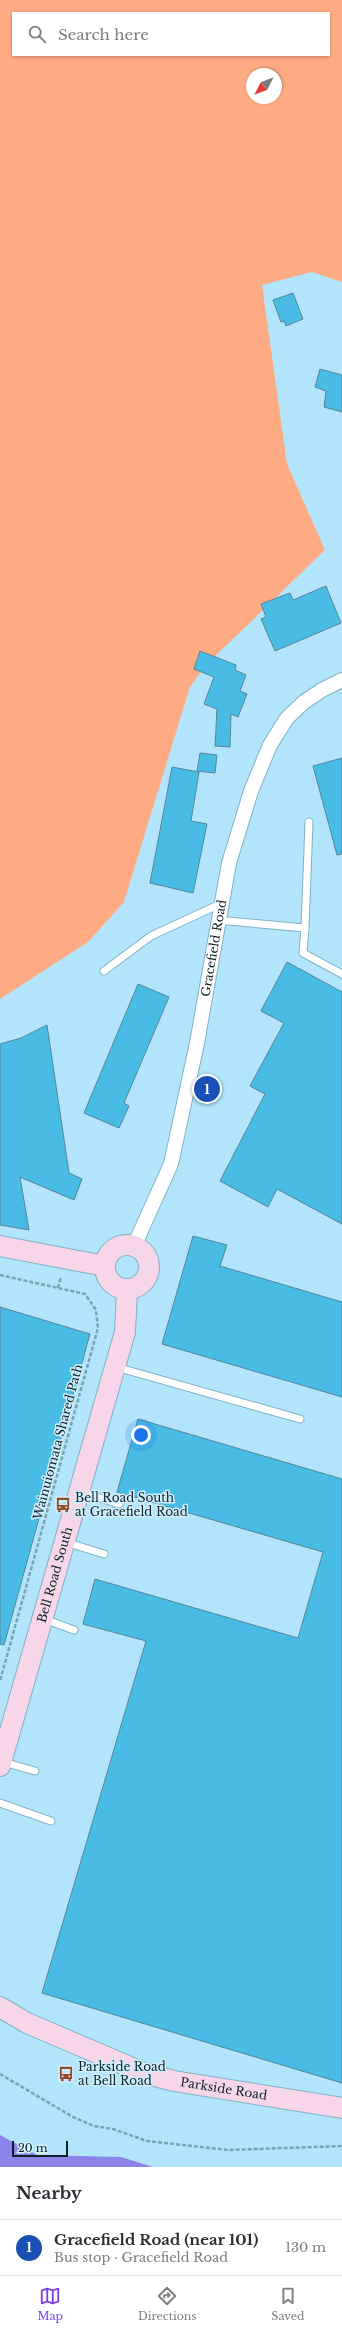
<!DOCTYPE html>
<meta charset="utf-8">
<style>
:root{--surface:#fff;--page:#f2f2f3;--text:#2b2b33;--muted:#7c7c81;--line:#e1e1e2;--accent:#7c3aed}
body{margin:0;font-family:"Libre Baskerville",serif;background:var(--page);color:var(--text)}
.compass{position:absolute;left:246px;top:68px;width:36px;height:36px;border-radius:50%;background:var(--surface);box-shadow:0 1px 3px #0004;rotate:228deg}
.scale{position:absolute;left:12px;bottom:10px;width:56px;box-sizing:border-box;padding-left:4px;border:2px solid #0c2129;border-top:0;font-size:11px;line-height:14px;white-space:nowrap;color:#0c2129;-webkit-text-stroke:3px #d1effc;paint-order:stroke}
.you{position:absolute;left:141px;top:1435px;width:14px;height:14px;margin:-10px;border:3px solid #fff;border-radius:50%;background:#1a73e8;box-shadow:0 0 0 6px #1a73e833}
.badge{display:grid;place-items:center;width:26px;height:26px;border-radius:50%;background:var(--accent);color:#fff;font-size:13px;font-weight:700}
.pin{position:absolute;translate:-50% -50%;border:2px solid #fff;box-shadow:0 1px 4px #0006}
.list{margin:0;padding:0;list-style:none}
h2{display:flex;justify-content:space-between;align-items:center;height:52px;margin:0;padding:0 16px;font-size:17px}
h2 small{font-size:13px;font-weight:400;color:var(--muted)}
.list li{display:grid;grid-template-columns:26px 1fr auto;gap:12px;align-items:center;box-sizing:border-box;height:56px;padding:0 16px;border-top:1px solid var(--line)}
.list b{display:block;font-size:15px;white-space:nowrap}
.list p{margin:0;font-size:13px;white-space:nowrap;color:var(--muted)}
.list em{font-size:13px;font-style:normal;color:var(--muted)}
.icon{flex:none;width:22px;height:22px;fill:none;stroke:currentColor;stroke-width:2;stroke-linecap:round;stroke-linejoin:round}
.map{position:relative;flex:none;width:342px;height:2167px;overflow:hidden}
.search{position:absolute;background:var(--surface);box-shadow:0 1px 3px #0004;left:12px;right:12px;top:12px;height:44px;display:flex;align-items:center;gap:10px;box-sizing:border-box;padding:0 14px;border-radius:0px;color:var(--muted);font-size:15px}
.sheet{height:108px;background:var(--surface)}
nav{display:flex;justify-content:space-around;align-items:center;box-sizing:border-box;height:56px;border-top:1px solid var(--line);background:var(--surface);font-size:11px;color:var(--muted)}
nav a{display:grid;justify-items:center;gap:2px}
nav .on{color:var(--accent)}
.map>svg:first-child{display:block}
</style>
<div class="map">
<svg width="342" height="2167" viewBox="0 0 342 2167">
<rect width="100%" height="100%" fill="#b2e5fb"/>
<path fill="#feaa83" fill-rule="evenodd" d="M 0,0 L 342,0 L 342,282 L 312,272 L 262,285 L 287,464 L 325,550 L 206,665 L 190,687 L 124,902 L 88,942 L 0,999 ZM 13,13 L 329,13 L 329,55 L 13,55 ZM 252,74 L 276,74 L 276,98 L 252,98 Z"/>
<path fill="#8d84e9" d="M 0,2135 L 37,2155 L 121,2157 L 153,2167 L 0,2167 Z"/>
<g fill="#49bce5" stroke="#548599">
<path d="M 293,293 L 303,319 L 286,326 L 284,321 L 281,322 L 273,300 Z"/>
<path d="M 320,369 L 342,375 L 342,412 L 324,407 L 326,391 L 315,387 Z"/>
<path d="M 326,586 L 341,623 L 275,651 L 261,619 L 266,617 L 261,604 L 290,593 L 293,600 Z"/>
<path d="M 200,651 L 236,665 L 235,670 L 246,675 L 240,691 L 247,694 L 238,717 L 231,714 L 230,747 L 215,746 L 217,709 L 204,704 L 214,677 L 194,669 Z"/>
<path d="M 200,753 L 217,755 L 215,773 L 197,771 Z"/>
<path d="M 342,758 L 342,854 L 337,855 L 313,766 Z"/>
<path d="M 172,767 L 199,772 L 191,821 L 207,824 L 193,893 L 150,883 Z"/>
<path d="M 287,962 L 342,992 L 342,1224 L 277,1189 L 268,1207 L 220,1181 L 265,1094 L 250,1086 L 284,1023 L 261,1011 Z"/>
<path d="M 138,984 L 169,997 L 124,1103 L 129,1106 L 119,1128 L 84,1113 Z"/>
<path d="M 47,1025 L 69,1173 L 82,1179 L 74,1200 L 20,1177 L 29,1230 L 0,1225 L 0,1044 L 21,1038 Z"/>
<path d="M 193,1236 L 227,1245 L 220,1266 L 342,1302 L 342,1397 L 162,1344 Z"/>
<path d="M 0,1307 L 90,1334 L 4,1645 L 0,1644 Z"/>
<path d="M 138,1419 L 342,1479 L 342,2083 L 42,1993 L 146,1641 L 83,1624 L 95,1579 L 298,1638 L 323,1552 L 117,1492 Z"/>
</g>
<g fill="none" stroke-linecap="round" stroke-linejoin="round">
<defs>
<g id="lane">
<path d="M 217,920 L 305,928 L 303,953 L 342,974"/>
<path d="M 305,928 L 309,822"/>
<path d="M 104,971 L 151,936 L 220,904"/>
<path d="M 116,1367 L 300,1419"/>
<path d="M 81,1492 L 119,1504"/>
<path d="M 65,1542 L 104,1554"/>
<path d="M 44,1619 L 74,1630"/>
<path d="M 3,1762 L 35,1771"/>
<path d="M 0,1803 L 51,1821"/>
</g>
<g id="street">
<path id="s1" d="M 134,1246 L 171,1164 L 197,1043 L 229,863 L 251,791 L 270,745 L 287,718 L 304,702 L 322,690 L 342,680"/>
</g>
<g id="secondary">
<circle cx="127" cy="1267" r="22"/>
<path d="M 0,1246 L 105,1266"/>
<path id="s2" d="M 0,1766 L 125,1332 L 127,1290"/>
<path id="s3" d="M 0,2007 L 27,2023 L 144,2073 L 174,2081 L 342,2108"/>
</g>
</defs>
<use href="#lane" stroke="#7fb1c6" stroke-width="9"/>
<use href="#street" stroke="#7fb1c6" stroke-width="16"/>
<use href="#secondary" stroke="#7fb1c6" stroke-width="22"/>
<g stroke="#79a2b3" stroke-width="2.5" stroke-dasharray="4 2" stroke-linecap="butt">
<path d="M 0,1275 L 85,1294 L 96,1310 L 98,1328 L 0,1681"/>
<path d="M 58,1288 L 61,1277"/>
<path d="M 0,2074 L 73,2117 L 94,2126 L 113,2129 L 147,2141 L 228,2150 L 342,2146"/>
</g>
<use href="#lane" stroke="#fff" stroke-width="7"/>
<use href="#street" stroke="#fff" stroke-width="14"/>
<use href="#secondary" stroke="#f6d6e8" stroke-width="20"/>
</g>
<defs>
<symbol id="bus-bare" viewBox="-9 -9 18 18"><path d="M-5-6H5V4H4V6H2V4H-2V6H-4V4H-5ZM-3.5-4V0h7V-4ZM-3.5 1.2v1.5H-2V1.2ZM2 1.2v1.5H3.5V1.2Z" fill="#934c28" stroke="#d1effc" stroke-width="2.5" paint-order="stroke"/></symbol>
</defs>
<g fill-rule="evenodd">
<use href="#bus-bare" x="52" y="1494" width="22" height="22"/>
<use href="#bus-bare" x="55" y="2063" width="22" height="22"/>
</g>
<g text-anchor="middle" stroke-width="3" stroke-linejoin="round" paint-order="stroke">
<g font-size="12" fill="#0c2129" stroke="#d1effc">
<text dy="4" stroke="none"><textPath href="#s1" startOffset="310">Gracefield Road</textPath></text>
<text transform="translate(58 1442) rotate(-75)" y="4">Wainuiomata Shared Path</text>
<text dy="4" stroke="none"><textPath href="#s2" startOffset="199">Bell Road South</textPath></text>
<text dy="4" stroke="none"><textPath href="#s3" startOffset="240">Parkside Road</textPath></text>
</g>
<g font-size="12" fill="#0c2129" stroke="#d1effc" text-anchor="start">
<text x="75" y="1502">Bell Road South<tspan x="75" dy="14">at Gracefield Road</tspan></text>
<text x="78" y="2071">Parkside Road<tspan x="78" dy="14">at Bell Road</tspan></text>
</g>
</g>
</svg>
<svg class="compass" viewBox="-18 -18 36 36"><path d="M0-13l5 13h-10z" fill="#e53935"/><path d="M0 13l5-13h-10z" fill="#7c7c81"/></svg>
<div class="scale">20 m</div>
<div class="you"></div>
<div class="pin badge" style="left:207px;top:1089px;background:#1a4fb4">1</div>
<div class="search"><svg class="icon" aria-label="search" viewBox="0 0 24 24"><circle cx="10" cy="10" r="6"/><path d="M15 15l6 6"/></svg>Search here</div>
</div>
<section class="sheet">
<h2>Nearby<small></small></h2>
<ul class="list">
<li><span class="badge" style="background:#1a4fb4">1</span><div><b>Gracefield Road (near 101)</b><p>Bus stop · Gracefield Road</p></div><em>130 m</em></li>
</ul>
</section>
<nav>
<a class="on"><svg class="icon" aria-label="map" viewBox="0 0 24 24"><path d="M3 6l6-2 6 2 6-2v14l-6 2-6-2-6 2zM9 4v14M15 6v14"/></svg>Map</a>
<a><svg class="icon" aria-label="directions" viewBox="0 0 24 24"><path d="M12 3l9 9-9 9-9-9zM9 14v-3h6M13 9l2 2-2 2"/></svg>Directions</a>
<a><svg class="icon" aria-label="saved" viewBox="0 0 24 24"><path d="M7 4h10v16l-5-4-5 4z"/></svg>Saved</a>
</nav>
